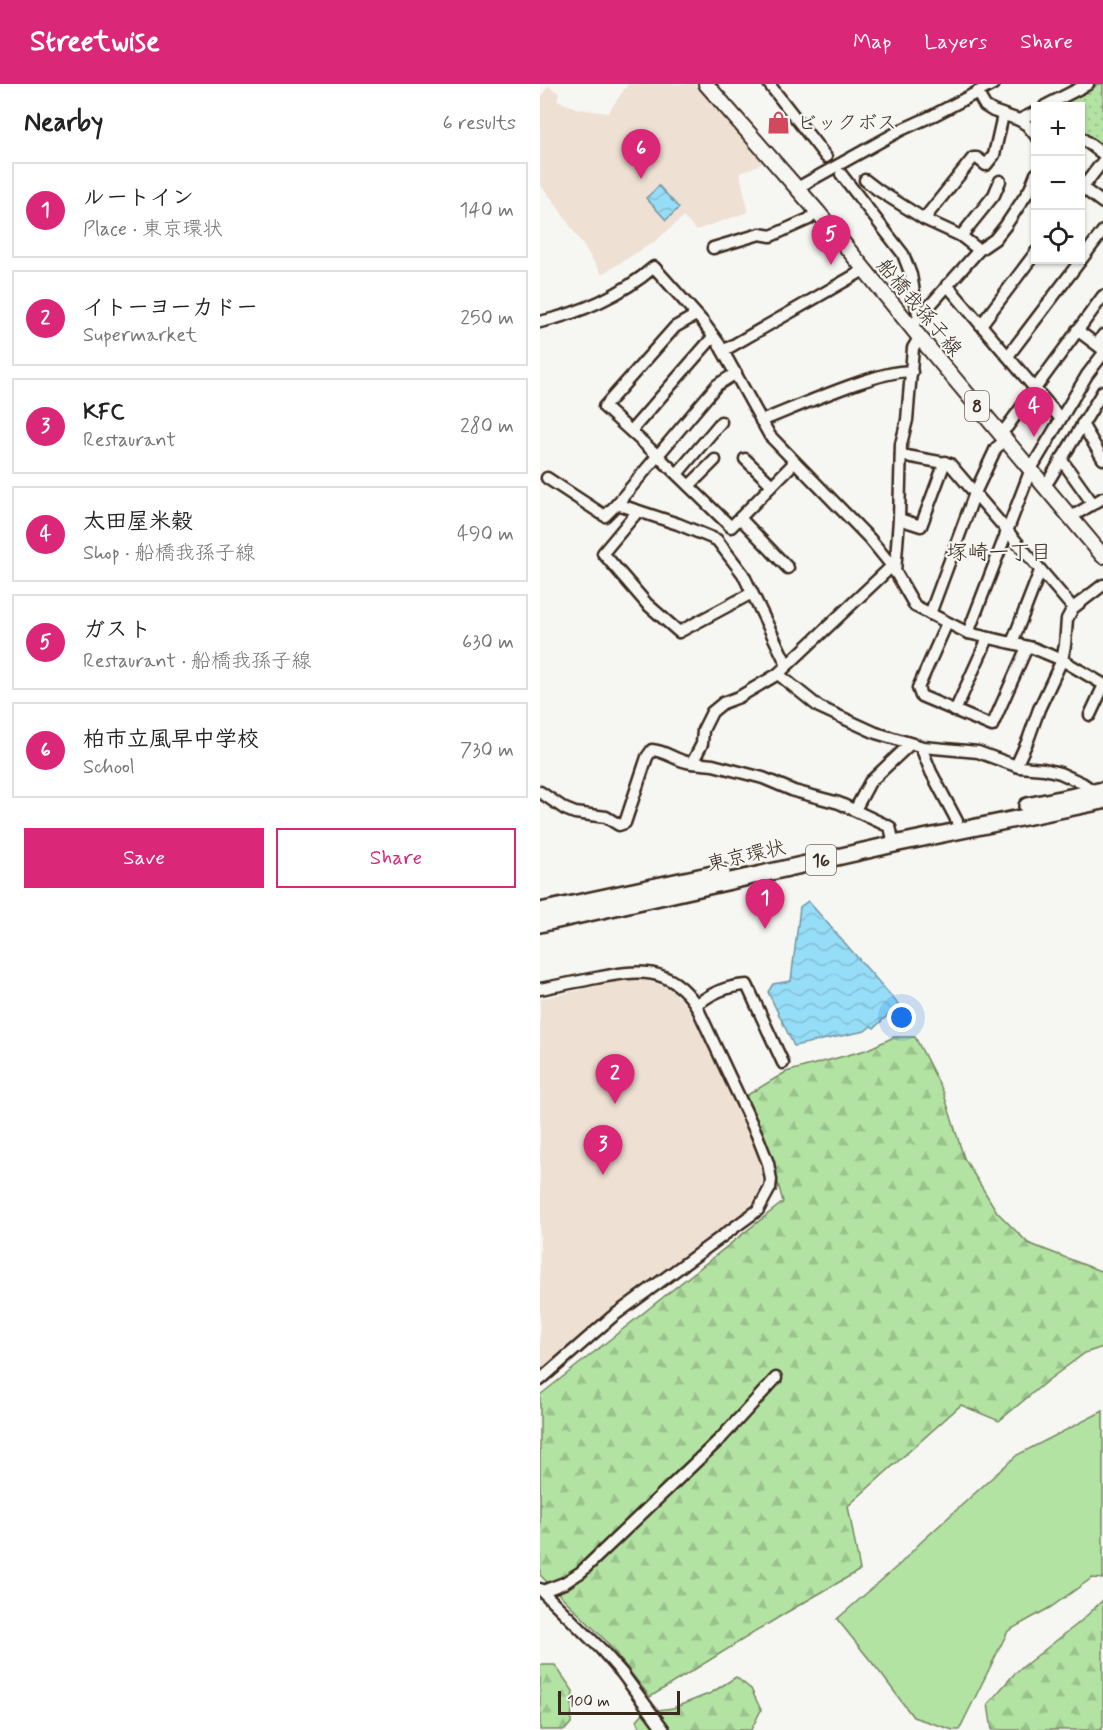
<!DOCTYPE html>
<meta charset="utf-8">
<style>
:root{--surface:#fff;--page:#f6f6f6;--text:#222;--muted:#767676;--line:#e0e0e0;--accent:#db2777}
body{margin:0;font-family:Mynerve,"Klee One",sans-serif;background:var(--page);color:var(--text)}
.controls{position:absolute;right:18px;top:18px;display:grid;overflow:hidden;border-radius:0px;box-shadow:0 2px 4px #0004}
.controls button{width:54px;height:54px;display:grid;place-items:center;padding:0;border:0;border-bottom:2px solid var(--line);background:var(--surface);color:var(--text);font:30px sans-serif}
.scale{position:absolute;left:18px;bottom:15px;width:122px;box-sizing:border-box;padding-left:6px;border:3px solid #3b2a1e;border-top:0;font-size:16px;line-height:21px;white-space:nowrap;color:#3b2a1e;-webkit-text-stroke:4px #f6f6f2;paint-order:stroke}
.you{position:absolute;left:362px;top:934px;width:21px;height:21px;margin:-15px;border:4px solid #fff;border-radius:50%;background:#1a73e8;box-shadow:0 0 0 9px #1a73e833}
.badge{display:grid;place-items:center;width:39px;height:39px;border-radius:50%;background:var(--accent);color:#fff;font-size:20px;font-weight:700}
.pin{position:absolute;translate:-50% -50px;filter:drop-shadow(0 2px 3px #0008)}
.pin::after{content:'';position:absolute;top:32px;width:21px;height:18px;background:inherit;clip-path:polygon(0 0,100% 0,50% 100%)}
.list{margin:0;padding:0;list-style:none}
h2{display:flex;justify-content:space-between;align-items:center;height:78px;margin:0;padding:0 24px;font-size:26px}
h2 small{font-size:20px;font-weight:400;color:var(--muted)}
.list li{display:grid;grid-template-columns:39px 1fr auto;gap:18px;align-items:center;box-sizing:border-box;height:96px;margin:0 12px 12px;padding:0 12px;border:2px solid var(--line);border-radius:0px}
.list b{display:block;font-size:22px;white-space:nowrap}
.list p{margin:0;font-size:20px;white-space:nowrap;color:var(--muted)}
.list em{font-size:20px;font-style:normal;color:var(--muted)}
.actions{display:flex;gap:12px;padding:18px 24px}
.actions a{flex:1;padding:14px 0;border:2px solid var(--accent);border-radius:0px;text-align:center;font-size:21px;color:var(--accent)}
.actions .main{background:var(--accent);color:#fff}
.icon{flex:none;width:33px;height:33px;fill:none;stroke:currentColor;stroke-width:2;stroke-linecap:round;stroke-linejoin:round}
.map{position:relative;flex:none;width:563px;height:1646px;overflow:hidden}
header{display:flex;align-items:center;gap:36px;box-sizing:border-box;height:84px;padding:0 30px;background:var(--accent);color:#fff}
header strong{font-size:28px}
nav{display:flex;gap:33px;margin-inline-start:auto;font-size:21px}
main{display:flex}
aside{flex:1;background:var(--surface)}
.map>svg:first-child{display:block}
</style>
<header>
<strong>Streetwise</strong>
<nav><a>Map</a><a>Layers</a><a>Share</a></nav>
</header>
<main>
<aside>
<h2>Nearby<small>6 results</small></h2>
<ul class="list">
<li><span class="badge">1</span><div><b>ルートイン</b><p>Place · 東京環状</p></div><em>140 m</em></li>
<li><span class="badge">2</span><div><b>イトーヨーカドー</b><p>Supermarket</p></div><em>250 m</em></li>
<li><span class="badge">3</span><div><b>KFC</b><p>Restaurant</p></div><em>280 m</em></li>
<li><span class="badge">4</span><div><b>太田屋米穀</b><p>Shop · 船橋我孫子線</p></div><em>490 m</em></li>
<li><span class="badge">5</span><div><b>ガスト</b><p>Restaurant · 船橋我孫子線</p></div><em>630 m</em></li>
<li><span class="badge">6</span><div><b>柏市立風早中学校</b><p>School</p></div><em>730 m</em></li>
</ul>
<div class="actions"><a class="main">Save</a><a>Share</a></div>
</aside>
<div class="map">
<svg width="563" height="1646" viewBox="0 0 563 1646">
<defs>
<pattern id="forest-firs" width="22" height="20" patternUnits="userSpaceOnUse" patternTransform="scale(1.5)"><rect width="22" height="20" fill="#b2e3a3"/><path d="M5 1l3.5 6h-7zM16 11l3.5 6h-7z" fill="#9ac38c"/></pattern>
<pattern id="park-dots" width="8" height="8" patternUnits="userSpaceOnUse" patternTransform="scale(1.5)"><rect width="8" height="8" fill="#b2e3a3"/><path d="M2 2h.1M6 6h.1" fill="none" stroke="#9ac38c" stroke-width="1.8" stroke-linecap="round"/></pattern>
<pattern id="water-waves" width="16" height="10" patternUnits="userSpaceOnUse" patternTransform="scale(1.5)"><rect width="16" height="10" fill="#96ddf8"/><path d="M0 5q4-4 8 0t8 0" fill="none" stroke="#82bed4"/></pattern>
</defs>
<rect width="100%" height="100%" fill="#f6f6f2"/>
<filter id="ink" filterUnits="userSpaceOnUse"><feTurbulence type="fractalNoise" baseFrequency=".0167" numOctaves="2"/><feDisplacementMap in="SourceGraphic" scale="12" xChannelSelector="R" yChannelSelector="G"/><feConvolveMatrix kernelMatrix="1 2 1 2 8 2 1 2 1" color-interpolation-filters="sRGB"/></filter>
<g filter="url(#ink)">
<g fill="#eee0d3">
<path d="M 88,0 L 156,0 L 223,79 L 200,89 L 208,128 L 156,146 L 143,133 L 117,156 L 62,190 L 13,116 L 0,101 L 0,15 L 8,2 L 19,9 L 17,16 L 38,25 L 68,29 Z"/>
<path d="M 85,896 L 100,896 L 119,900 L 134,908 L 148,923 L 207,1044 L 221,1080 L 222,1098 L 218,1111 L 208,1124 L 63,1230 L 0,1286 L 0,915 Z"/>
</g>
<path fill="#b2e3a3" stroke="#768660" stroke-width="1.5" d="M 563,1327 L 563,1495 L 552,1494 L 511,1523 L 468,1547 L 419,1646 L 413,1646 L 373,1633 L 342,1591 L 297,1535 L 361,1479 L 380,1459 L 477,1371 Z"/>
<g fill="url(#forest-firs)" stroke="#768660" stroke-width="1.5">
<path d="M 354,953 L 375,953 L 403,1007 L 424,1074 L 457,1128 L 488,1159 L 563,1188 L 563,1263 L 545,1269 L 507,1297 L 459,1337 L 421,1321 L 308,1422 L 320,1486 L 244,1530 L 110,1613 L 66,1557 L 0,1491 L 0,1311 L 243,1118 L 230,1070 L 204,1013 L 246,988 L 326,966 Z"/>
<path d="M 563,1516 L 563,1642 L 561,1646 L 452,1646 L 448,1620 L 475,1589 L 540,1538 Z"/>
<path d="M 0,1581 L 15,1581 L 33,1607 L 31,1639 L 25,1646 L 0,1646 Z"/>
<path d="M 196,1593 L 211,1605 L 221,1626 L 211,1646 L 101,1646 L 97,1636 L 104,1628 L 133,1624 L 171,1609 Z"/>
</g>
<path fill="url(#park-dots)" stroke="#768660" stroke-width="1.5" d="M 558,0 L 563,0 L 563,65 L 541,50 L 540,22 L 524,22 L 522,18 Z"/>
<g fill="url(#water-waves)" stroke="#7295a1" stroke-width="1.5">
<path d="M 119,102 L 139,124 L 126,136 L 106,114 Z"/>
<path d="M 268,817 L 359,921 L 334,944 L 331,942 L 325,947 L 254,962 L 228,908 L 233,900 L 251,897 L 260,823 Z"/>
</g>
<g fill="none" stroke-linecap="round" stroke-linejoin="round">
<defs>
<g id="minor">
<path d="M 229,0 L 286,73"/>
<path d="M 437,8 L 445,22 L 453,27 L 479,36 L 487,41 L 496,52"/>
<path d="M 505,22 L 548,0"/>
<path d="M 479,36 L 496,28"/>
<path d="M 540,53 L 563,70"/>
<path d="M 301,90 L 363,170 L 371,191 L 378,230 L 381,232"/>
<path d="M 325,96 L 338,106 L 384,135 L 421,152 L 439,166"/>
<path d="M 540,102 L 563,119"/>
<path d="M 257,104 L 361,46 L 394,31 L 453,0"/>
<path d="M 540,107 L 563,77"/>
<path d="M 384,135 L 433,74 L 437,74 L 446,81 L 454,71 L 463,31"/>
<path d="M 421,152 L 454,111 L 460,97"/>
<path d="M 173,164 L 220,150 L 231,152 L 269,135 L 277,127"/>
<path d="M 407,201 L 520,334"/>
<path d="M 156,231 L 135,243 L 64,323 L 118,372 L 191,443 L 255,378"/>
<path d="M 0,238 C 41,229 83,210 114,183 L 163,238 L 179,260 L 230,352 L 330,455 L 352,482 L 375,522 L 428,549 L 493,564 L 522,576 L 563,600"/>
<path d="M 441,241 L 496,168"/>
<path d="M 371,243 L 439,166 L 455,155 L 466,141 L 490,105 L 496,90"/>
<path d="M 537,246 L 561,264"/>
<path d="M 183,267 L 324,186"/>
<path d="M 563,267 L 559,258 L 563,251"/>
<path d="M 468,272 L 563,147"/>
<path d="M 221,337 C 250,326 347,282 372,288"/>
<path d="M 542,340 L 563,375"/>
<path d="M 91,347 L 173,253"/>
<path d="M 460,349 L 467,343 L 563,212"/>
<path d="M 361,371 L 410,380 L 533,524"/>
<path d="M 205,375 L 232,401"/>
<path d="M 521,375 L 553,420"/>
<path d="M 137,390 L 181,338"/>
<path d="M 7,394 L 65,432 L 77,420 L 177,301 L 196,289"/>
<path d="M 503,400 L 509,396 L 563,307"/>
<path d="M 149,402 L 175,376"/>
<path d="M 77,420 L 138,440 L 177,456 L 203,490 L 247,581"/>
<path d="M 98,427 L 63,469 L 107,520 L 139,548 L 212,509"/>
<path d="M 531,433 L 563,414"/>
<path d="M 200,434 L 248,484"/>
<path d="M 359,435 L 381,442 L 405,378"/>
<path d="M 355,488 L 359,435 L 361,360 L 367,336 L 373,264 L 376,259 L 381,255"/>
<path d="M 390,530 L 435,409 L 456,364 L 466,356"/>
<path d="M 407,539 L 378,604 L 381,612 L 452,642 L 487,563"/>
<path d="M 428,549 L 491,385 L 547,291 L 563,270"/>
<path d="M 472,559 L 500,487"/>
<path d="M 238,590 L 279,623 L 336,649 L 383,663 L 438,668 L 479,683 L 504,685 L 520,689 L 542,699 L 555,708"/>
<path d="M 415,627 L 448,554"/>
<path d="M 550,631 L 563,603"/>
<path d="M 381,663 L 391,688 L 417,737"/>
<path d="M 152,679 L 173,681 L 223,694 L 254,707 L 299,719 L 350,743 L 352,751"/>
<path d="M 476,682 L 488,656 L 499,625 L 522,576 L 525,561 L 527,535 L 533,524 L 563,501"/>
<path d="M 0,708 L 25,725 L 35,729 L 66,733 L 79,741 L 85,739 L 107,673 L 112,666 C 127,667 137,678 152,679 L 162,660 L 163,646 L 172,628 L 183,619 L 199,613 L 238,590 L 352,482"/>
<path d="M 315,726 L 330,698 L 370,660"/>
<path d="M 0,905 C 19,901 37,898 56,894 C 96,886 130,881 156,921 L 217,1051 L 228,1079 L 231,1096 L 230,1104 L 218,1126 L 72,1233 L 0,1296"/>
<path d="M 156,921 C 172,909 186,902 207,901 L 243,979"/>
<path d="M 0,1505 L 61,1565 L 82,1589 L 124,1646"/>
<path d="M 3,1507 L 24,1499 L 41,1488 L 182,1353 L 236,1294"/>
</g>
<path id="major" d="M 166,0 L 277,127 L 381,255 L 563,472"/>
<g id="highway">
<path d="M 487,722 L 563,706"/>
<path d="M 0,827 L 182,788"/>
<path d="M 0,840 L 359,759 L 563,717"/>
</g>
</defs>
<use href="#minor" stroke="#3b2a1e" stroke-width="15"/>
<use href="#major" stroke="#3b2a1e" stroke-width="18"/>
<use href="#highway" stroke="#3b2a1e" stroke-width="20"/>
<use href="#minor" stroke="#f6f6f2" stroke-width="10"/>
<use href="#major" stroke="#f6f6f2" stroke-width="14"/>
<use href="#highway" stroke="#f6f6f2" stroke-width="15"/>
</g>
</g>
<defs>
<symbol id="shop-bare" viewBox="-9 -9 18 18"><path d="M-5-2.5h2.3a2.7 3.5 0 0 1 5.4 0H5L5.5 6h-11ZM-1.5-2.5h3a1.5 2.3 0 0 0-3 0Z" fill="#d1495b" stroke="#f6f6f2" stroke-width="2.5" paint-order="stroke"/></symbol>
</defs>
<g fill-rule="evenodd">
<use href="#shop-bare" x="222" y="22" width="33" height="33"/>
</g>
<g text-anchor="middle" stroke-width="4.5" stroke-linejoin="round" paint-order="stroke">
<g fill="#f6f6f2" stroke="#73675e" stroke-width="1.5">
<rect x="425" y="307" width="24" height="30" rx="4.5"/>
<rect x="266" y="761" width="30" height="30" rx="4.5"/>
</g>
<g font-size="18" font-weight="bold" fill="#3b2a1e">
<text x="437" y="328">8</text>
<text x="281" y="782">16</text>
</g>
<g font-size="20" fill="#3b2a1e" stroke="#f6f6f2" text-anchor="start">
<text x="257" y="45">ビックボス</text>
</g>
<g font-size="20" fill="#3b2a1e" stroke="#f6f6f2">
<text transform="translate(380 223) rotate(50)" y="7">船橋我孫子線</text>
<text transform="translate(206 771) rotate(-13)" y="7">東京環状</text>
</g>
<g font-size="21" fill="#3b2a1e" stroke="#f6f6f2">
<text x="459" y="475">塚崎一丁目</text>
</g>
</g>
</svg>
<div class="controls">
<button>+</button>
<button>−</button>
<button><svg class="icon" aria-label="locate" viewBox="0 0 24 24"><circle cx="12" cy="12" r="6"/><path d="M12 2v4M12 18v4M2 12h4M18 12h4"/></svg></button>
</div>
<div class="scale">100 m</div>
<div class="you"></div>
<div class="pin badge" style="left:225px;top:845px">1</div>
<div class="pin badge" style="left:75px;top:1020px">2</div>
<div class="pin badge" style="left:63px;top:1091px">3</div>
<div class="pin badge" style="left:494px;top:353px">4</div>
<div class="pin badge" style="left:291px;top:181px">5</div>
<div class="pin badge" style="left:101px;top:95px">6</div>
</div>
</main>
